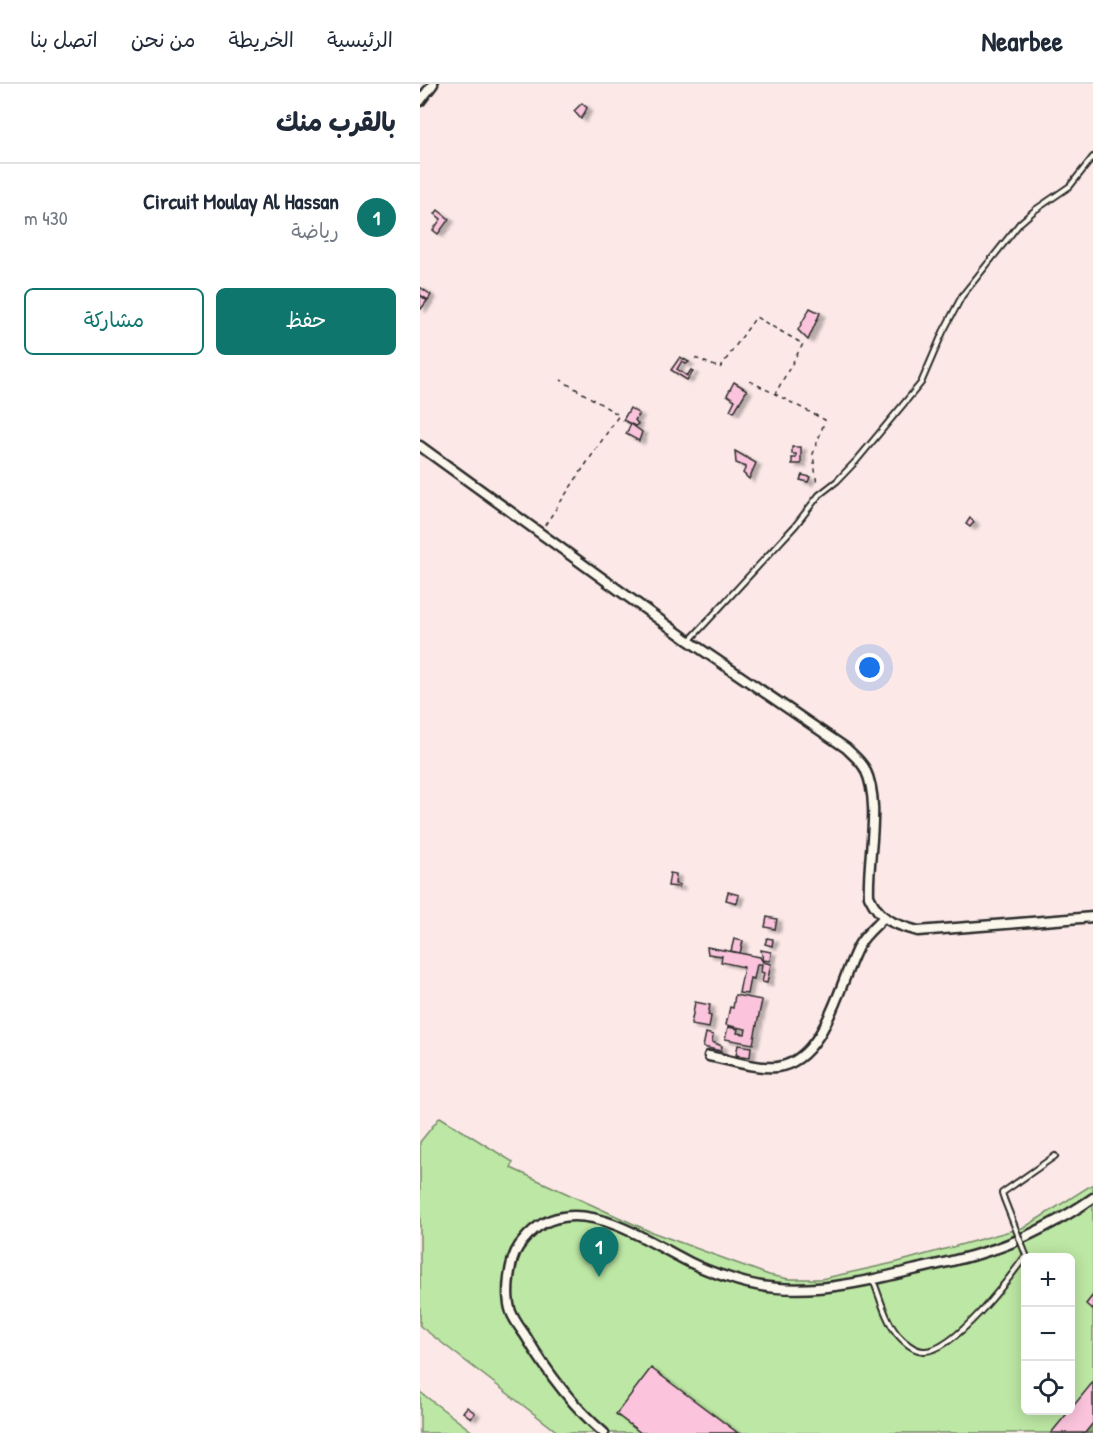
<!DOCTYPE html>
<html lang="ar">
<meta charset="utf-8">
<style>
:root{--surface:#fff;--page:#f6f6f7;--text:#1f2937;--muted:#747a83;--line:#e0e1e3;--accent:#0f766e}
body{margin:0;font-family:"Patrick Hand","Playpen Sans Arabic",sans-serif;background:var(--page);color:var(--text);direction:rtl}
.controls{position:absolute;right:18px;bottom:18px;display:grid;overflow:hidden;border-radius:9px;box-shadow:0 3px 15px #0003}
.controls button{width:54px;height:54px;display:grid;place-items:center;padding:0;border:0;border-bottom:2px solid var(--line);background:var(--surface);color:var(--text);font:30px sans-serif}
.you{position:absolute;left:450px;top:584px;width:21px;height:21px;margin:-15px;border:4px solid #fff;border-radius:50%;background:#1a73e8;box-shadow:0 0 0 9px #1a73e833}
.badge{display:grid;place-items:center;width:39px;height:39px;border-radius:50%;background:var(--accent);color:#fff;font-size:20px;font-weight:700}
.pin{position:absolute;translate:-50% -50px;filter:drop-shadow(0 2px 3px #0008)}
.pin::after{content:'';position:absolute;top:32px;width:21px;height:18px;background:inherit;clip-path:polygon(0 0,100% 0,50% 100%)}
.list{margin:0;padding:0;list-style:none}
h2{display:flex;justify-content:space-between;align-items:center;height:78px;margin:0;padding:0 24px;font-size:26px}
h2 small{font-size:20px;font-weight:400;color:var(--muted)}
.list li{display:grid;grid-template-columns:39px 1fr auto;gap:18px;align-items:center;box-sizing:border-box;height:108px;padding:0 24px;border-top:2px solid var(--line)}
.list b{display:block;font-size:22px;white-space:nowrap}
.list p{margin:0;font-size:20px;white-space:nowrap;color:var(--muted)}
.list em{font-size:20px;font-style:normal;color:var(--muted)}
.actions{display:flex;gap:12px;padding:18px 24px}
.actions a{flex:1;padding:14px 0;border:2px solid var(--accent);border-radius:9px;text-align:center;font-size:21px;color:var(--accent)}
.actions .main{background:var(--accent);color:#fff}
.icon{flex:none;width:33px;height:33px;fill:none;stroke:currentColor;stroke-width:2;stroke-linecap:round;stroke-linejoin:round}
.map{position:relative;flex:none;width:673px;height:1349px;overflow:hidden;direction:ltr}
header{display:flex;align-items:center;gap:36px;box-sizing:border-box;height:84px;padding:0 30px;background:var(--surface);border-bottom:2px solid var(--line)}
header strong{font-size:28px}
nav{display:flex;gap:33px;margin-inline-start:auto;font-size:21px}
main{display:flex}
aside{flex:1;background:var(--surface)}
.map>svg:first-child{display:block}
</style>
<header>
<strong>Nearbee</strong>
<nav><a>الرئيسية</a><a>الخريطة</a><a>من نحن</a><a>اتصل بنا</a></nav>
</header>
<main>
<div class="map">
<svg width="673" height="1349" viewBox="0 0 673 1349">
<defs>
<filter id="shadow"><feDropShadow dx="5" dy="3" stdDeviation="1.5" flood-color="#0004"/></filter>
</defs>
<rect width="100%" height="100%" fill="#fbe8e7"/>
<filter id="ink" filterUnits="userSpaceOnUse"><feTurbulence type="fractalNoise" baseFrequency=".0167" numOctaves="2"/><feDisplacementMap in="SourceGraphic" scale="12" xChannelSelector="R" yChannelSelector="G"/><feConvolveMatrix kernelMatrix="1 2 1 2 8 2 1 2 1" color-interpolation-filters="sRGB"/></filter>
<g filter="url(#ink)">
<g fill="#bde7a4" stroke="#748968" stroke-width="1.5" fill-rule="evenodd">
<path d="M 20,1033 L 93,1078 L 91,1084 L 229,1147 L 349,1191 L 369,1195 L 401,1195 L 478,1178 L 605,1143 L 673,1100 L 673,1349 L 139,1349 L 0,1242 L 0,1058 ZM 606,1174 L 650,1174 L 650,1326 L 606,1326 Z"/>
<path d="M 0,1308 L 54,1349 L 0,1349 Z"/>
</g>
<g fill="#fbc4dc" stroke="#2b2b2b" stroke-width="1.5" filter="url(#shadow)">
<path d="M 162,19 L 167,24 L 161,35 L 154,27 Z"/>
<path d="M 18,126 L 29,135 L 18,150 L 13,146 L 21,135 L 15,130 Z"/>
<path d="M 0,203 L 11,211 L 8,216 L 0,211 Z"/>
<path d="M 0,211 L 7,217 L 1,225 L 0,224 Z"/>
<path d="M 390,224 L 400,229 L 388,256 L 378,246 Z"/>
<path d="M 260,273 L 269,278 L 266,280 L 262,277 L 257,285 L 267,292 L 271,286 L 273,287 L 267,296 L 251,286 Z"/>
<path d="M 314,298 L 327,306 L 314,328 L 310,326 L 315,316 L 307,311 Z"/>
<path d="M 210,324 L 219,330 L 215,336 L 218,340 L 215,342 L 203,336 Z"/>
<path d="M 211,340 L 222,348 L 219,357 L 206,350 Z"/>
<path d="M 372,363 L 381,363 L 381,380 L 372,380 L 372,374 L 376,374 L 376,370 L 372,370 Z"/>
<path d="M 315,367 L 336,379 L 329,395 L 323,389 L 326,383 L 316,379 Z"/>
<path d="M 382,391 L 390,393 L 388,398 L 380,396 Z"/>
<path d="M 550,434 L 554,438 L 550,443 L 546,440 Z"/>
<path d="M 250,789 L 256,790 L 255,800 L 260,801 L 259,803 L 248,802 Z"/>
<path d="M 308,808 L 319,811 L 317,819 L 306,816 Z"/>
<path d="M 347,833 L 357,835 L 355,845 L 345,843 Z"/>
<path d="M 347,854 L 353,855 L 352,862 L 345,860 Z"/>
<path d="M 314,855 L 323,857 L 320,869 L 311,867 Z"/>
<path d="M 287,863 L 340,873 L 343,878 L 351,880 L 347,899 L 342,898 L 344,889 L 341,888 L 342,880 L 337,880 L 334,895 L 330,894 L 327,910 L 319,909 L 324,883 L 301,878 L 302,872 L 288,870 Z"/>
<path d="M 341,866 L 351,868 L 350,877 L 343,876 Z"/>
<path d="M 315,911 L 342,916 L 333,960 L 305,955 L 308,943 L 318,945 L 317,949 L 325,950 L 326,945 L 306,941 L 310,923 L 313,924 Z"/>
<path d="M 275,918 L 290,921 L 288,931 L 291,932 L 289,944 L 271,941 Z"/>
<path d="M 286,949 L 293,951 L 292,958 L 302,962 L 301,967 L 283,963 Z"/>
<path d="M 318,961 L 331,963 L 330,973 L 316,971 Z"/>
<path d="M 673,1211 L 673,1226 L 666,1220 Z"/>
<path d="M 231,1284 L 318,1349 L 221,1349 L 196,1330 Z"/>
<path d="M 673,1298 L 673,1339 L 665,1349 L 631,1349 Z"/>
<path d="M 47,1323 L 55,1329 L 51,1334 L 43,1328 Z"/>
</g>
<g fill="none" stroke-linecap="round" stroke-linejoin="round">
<defs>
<g id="service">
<path d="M 270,556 L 375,442 L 399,411 L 417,397 L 437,376 L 501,299 L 523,248 L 542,212 L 600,139 L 615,126 L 650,102 L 673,73"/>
<path d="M 584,1115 L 582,1109 L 635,1072"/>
<path d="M 453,1196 C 460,1213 465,1235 477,1250 C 483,1257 494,1267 504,1267 C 534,1268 589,1195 606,1171"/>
</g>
<g id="minor">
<path d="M 0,17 L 13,0"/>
<path d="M 0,362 L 269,557 L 426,664 C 433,671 441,677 445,685 C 462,720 447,773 449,812 C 460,836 473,840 498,847 L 673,833"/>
<path d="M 289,972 C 310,976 335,985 357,983 C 406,977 420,895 439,861 C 445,850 456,842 464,833"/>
<path d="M 184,1349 C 151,1321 127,1288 105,1251 C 100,1244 94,1236 91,1228 C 85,1211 89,1176 99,1162 C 111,1146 123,1136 143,1133 C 184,1126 233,1160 269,1178 C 281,1184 294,1189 307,1193 C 369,1216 432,1201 493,1186 C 518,1180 544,1175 568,1167 C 600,1158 646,1133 673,1114"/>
</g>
</defs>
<use href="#service" stroke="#2b2b2b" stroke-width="8"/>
<use href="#minor" stroke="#2b2b2b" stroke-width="13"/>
<g stroke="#2b2b2b" stroke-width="1.5" stroke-dasharray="4.5 4.5" stroke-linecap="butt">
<path d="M 275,274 L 300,284 L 336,233 L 383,260 L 355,310"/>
<path d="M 330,297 L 405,336 L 393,370 L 397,401"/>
<path d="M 125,441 L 199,331 L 141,296"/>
</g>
<use href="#service" stroke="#fbf7ec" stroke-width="4"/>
<use href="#minor" stroke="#fbf7ec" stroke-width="8"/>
<defs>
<path id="service-bridge" d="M 584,1115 L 606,1171"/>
</defs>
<use href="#service-bridge" stroke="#2b2b2b" stroke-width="8" stroke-linecap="butt"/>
<use href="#service-bridge" stroke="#fbf7ec" stroke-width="4"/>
</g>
</g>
</svg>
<div class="controls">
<button>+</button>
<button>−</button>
<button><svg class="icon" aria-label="locate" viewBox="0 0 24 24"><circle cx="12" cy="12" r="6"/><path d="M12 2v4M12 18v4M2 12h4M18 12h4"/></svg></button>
</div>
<div class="you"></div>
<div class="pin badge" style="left:179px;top:1193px">1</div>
</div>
<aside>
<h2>بالقرب منك<small></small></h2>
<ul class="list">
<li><span class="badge">1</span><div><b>Circuit Moulay Al Hassan</b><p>رياضة</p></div><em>430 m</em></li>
</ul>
<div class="actions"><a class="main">حفظ</a><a>مشاركة</a></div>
</aside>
</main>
